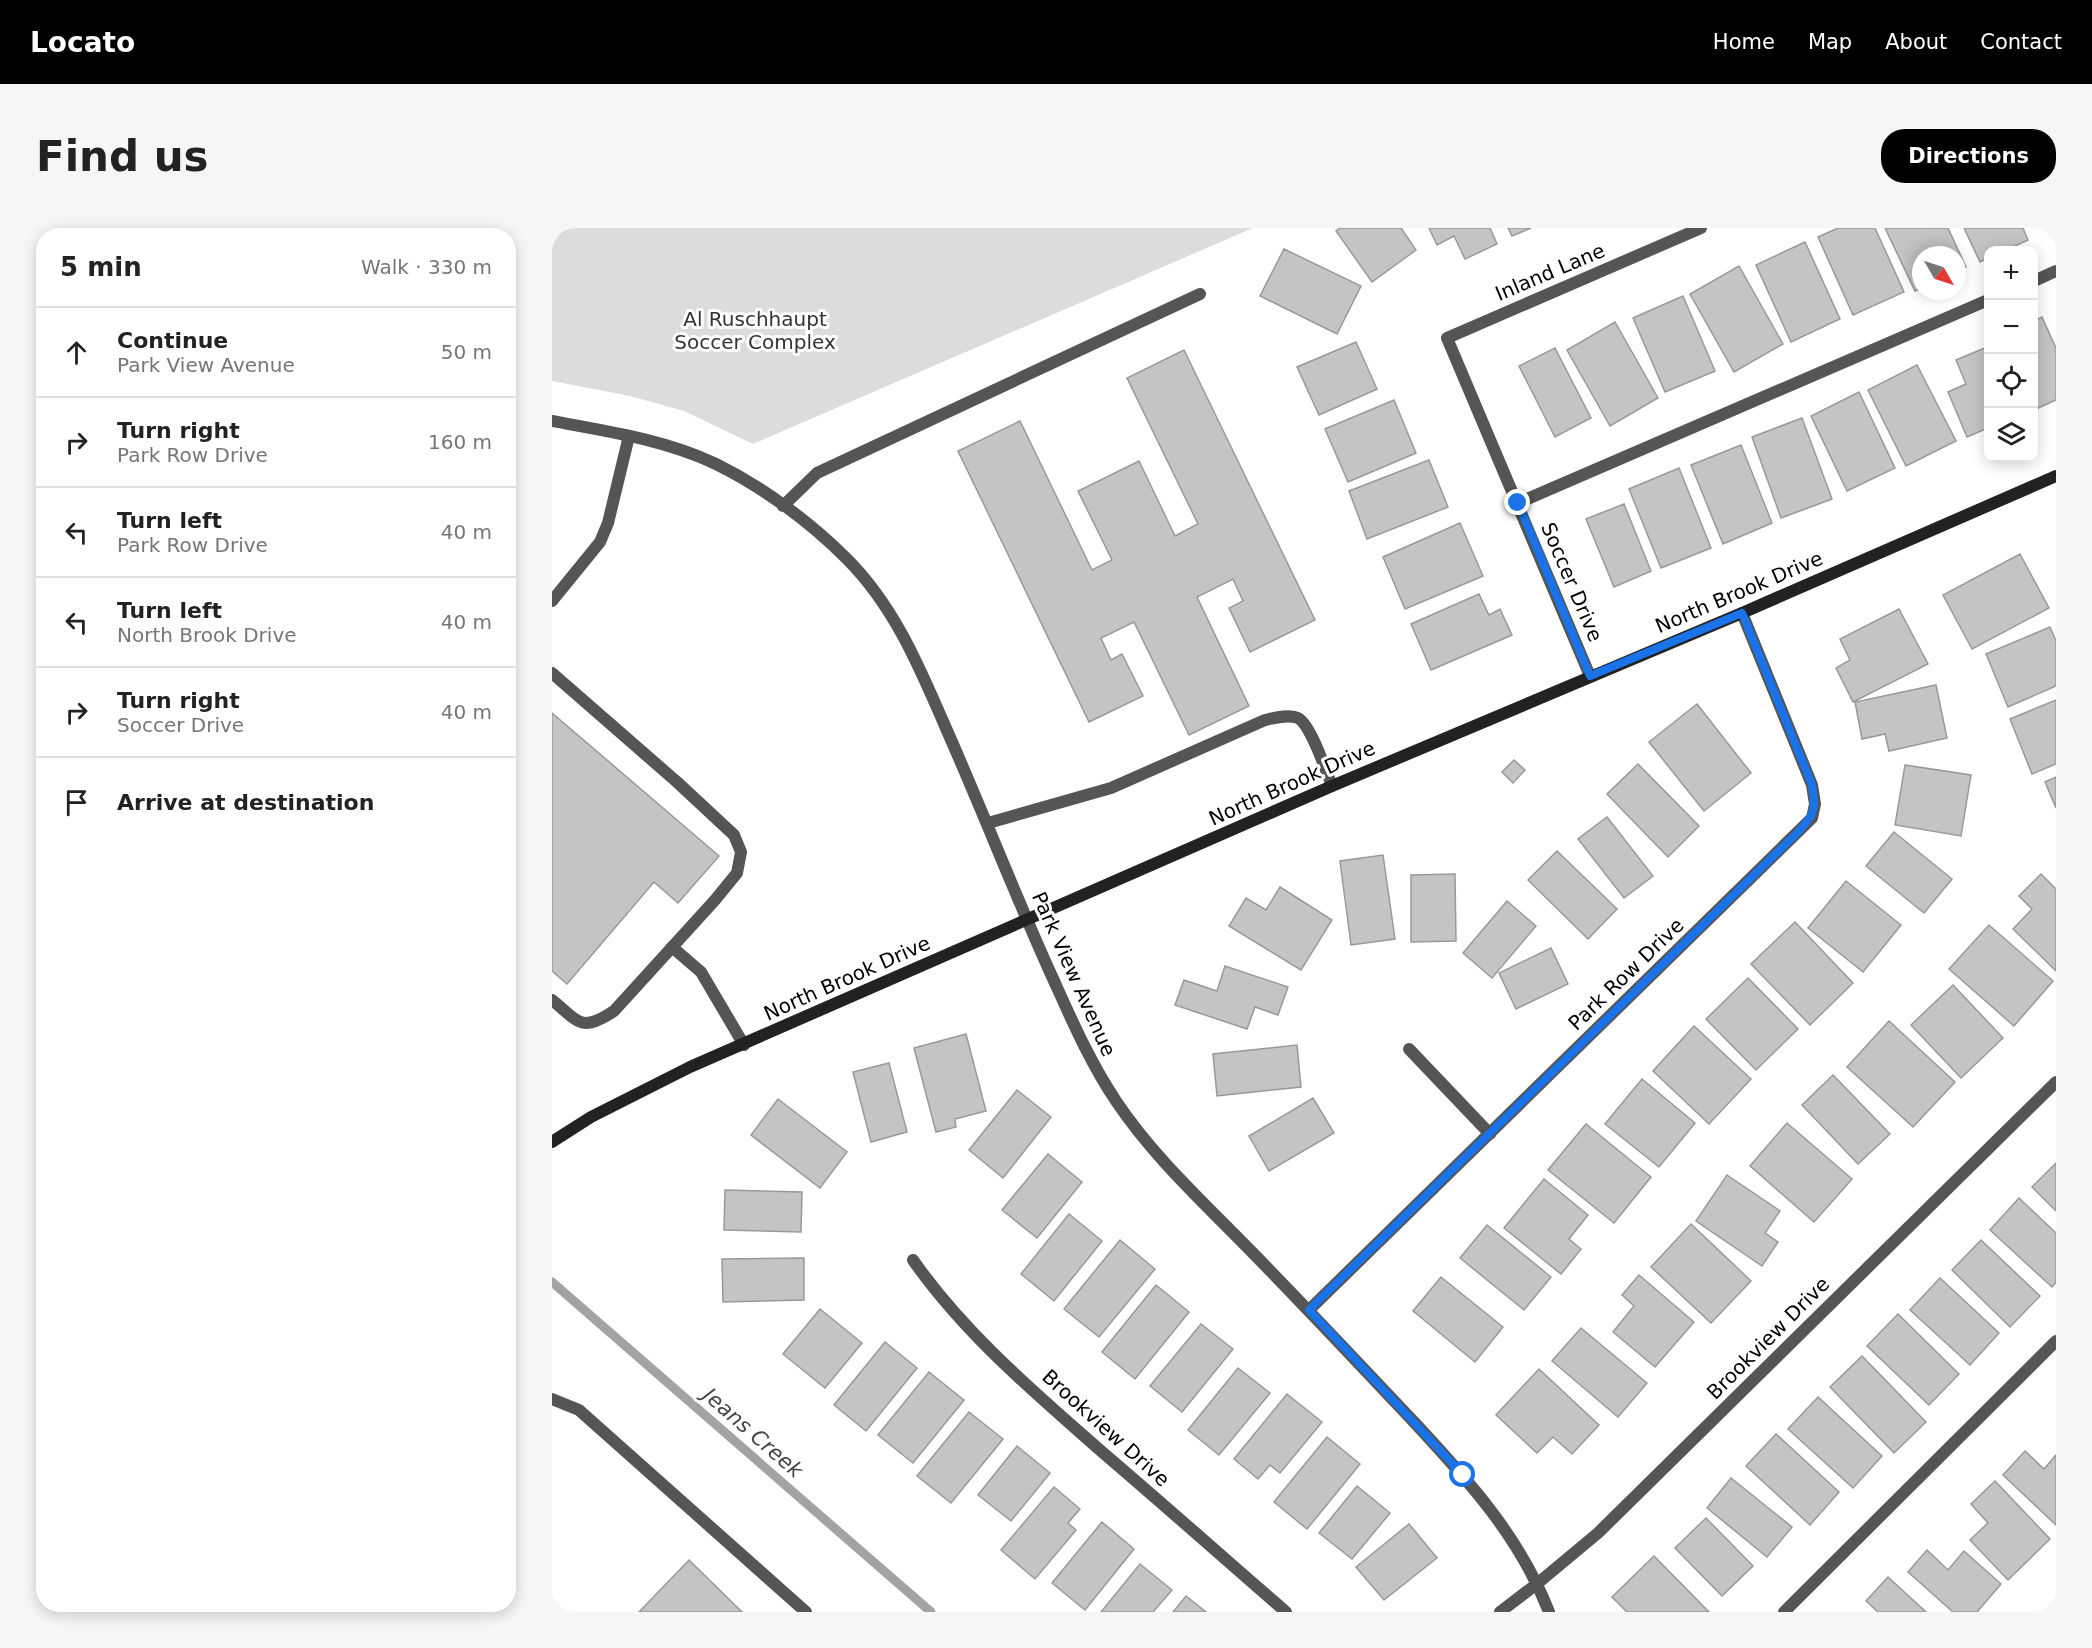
<!DOCTYPE html>
<meta charset="utf-8">
<style>
:root{--surface:#fff;--page:#f6f6f6;--text:#222;--muted:#767676;--line:#e0e0e0;--accent:#000}
body{margin:0;font-family:"DejaVu Sans",sans-serif;background:var(--page);color:var(--text)}
.controls{position:absolute;right:18px;top:18px;display:grid;overflow:hidden;border-radius:12px;box-shadow:0 3px 15px #0003}
.controls button{width:54px;height:54px;display:grid;place-items:center;padding:0;border:0;border-bottom:2px solid var(--line);background:var(--surface);color:var(--text);font:30px sans-serif}
.compass{position:absolute;left:1360px;top:18px;width:54px;height:54px;border-radius:50%;background:var(--surface);box-shadow:0 3px 15px #0003;rotate:129deg}
.stop{position:absolute;width:18px;height:18px;margin:-14px;border:4px solid #1a73e8;border-radius:50%;background:#fff}
.stop.end{background:#1a73e8;border-color:#fff;box-shadow:0 2px 6px #0008}
.list{margin:0;padding:0;list-style:none}
h2{display:flex;justify-content:space-between;align-items:center;height:78px;margin:0;padding:0 24px;font-size:26px}
h2 small{font-size:20px;font-weight:400;color:var(--muted)}
.list li{display:grid;grid-template-columns:39px 1fr auto;gap:18px;align-items:center;box-sizing:border-box;height:90px;padding:0 24px;border-top:2px solid var(--line)}
.list b{display:block;font-size:22px;white-space:nowrap}
.list p{margin:0;font-size:20px;white-space:nowrap;color:var(--muted)}
.list em{font-size:20px;font-style:normal;color:var(--muted)}
.icon{flex:none;width:33px;height:33px;fill:none;stroke:currentColor;stroke-width:2;stroke-linecap:round;stroke-linejoin:round}
.map{position:relative;flex:none;width:1504px;height:1384px;overflow:hidden;border-radius:24px}
header{display:flex;align-items:center;gap:36px;box-sizing:border-box;height:84px;padding:0 30px;background:var(--accent);color:#fff}
header strong{font-size:28px}
nav{display:flex;gap:33px;margin-inline-start:auto;font-size:21px}
.intro{display:flex;align-items:center;justify-content:space-between;box-sizing:border-box;height:144px;padding:0 36px}
h1{margin:0;font-size:42px}
.button{padding:15px 27px;border-radius:24px;background:var(--accent);color:#fff;font-size:21px;font-weight:700}
main{display:flex;gap:36px;padding:0 36px}
aside{flex:1;background:var(--surface);border-radius:24px;box-shadow:0 3px 15px #0003}
.map>svg:first-child{display:block}
</style>
<header>
<strong>Locato</strong>
<nav><a>Home</a><a>Map</a><a>About</a><a>Contact</a></nav>
</header>
<div class="intro"><h1>Find us</h1><a class="button">Directions</a></div>
<main>
<aside>
<h2>5 min<small>Walk · 330 m</small></h2>
<ul class="list">
<li><svg class="icon" aria-label="ahead" viewBox="0 0 24 24"><path d="M12 20V5M6 11l6-6 6 6"/></svg><div><b>Continue</b><p>Park View Avenue</p></div><em>50 m</em></li>
<li><svg class="icon" aria-label="right" viewBox="0 0 24 24"><path d="M7 20v-9h11M14 6l5 5-5 5"/></svg><div><b>Turn right</b><p>Park Row Drive</p></div><em>160 m</em></li>
<li><svg class="icon" aria-label="left" viewBox="0 0 24 24"><path d="M17 20v-9H6M10 6l-5 5 5 5"/></svg><div><b>Turn left</b><p>Park Row Drive</p></div><em>40 m</em></li>
<li><svg class="icon" aria-label="left" viewBox="0 0 24 24"><path d="M17 20v-9H6M10 6l-5 5 5 5"/></svg><div><b>Turn left</b><p>North Brook Drive</p></div><em>40 m</em></li>
<li><svg class="icon" aria-label="right" viewBox="0 0 24 24"><path d="M7 20v-9h11M14 6l5 5-5 5"/></svg><div><b>Turn right</b><p>Soccer Drive</p></div><em>40 m</em></li>
<li><svg class="icon" aria-label="arrive" viewBox="0 0 24 24"><path d="M6 21V4h12l-3 4 3 4H6"/></svg><div><b>Arrive at destination</b></div></li>
</ul>
</aside>
<div class="map">
<svg width="1504" height="1384" viewBox="0 0 1504 1384">
<rect width="100%" height="100%" fill="#fff"/>
<path fill="#dcdcdc" d="M 0,0 L 701,0 L 201,216 L 132,183 L 78,168 L 0,153 Z"/>
<g fill="none" stroke-linecap="round" stroke-linejoin="round">
<path stroke="#a3a3a3" stroke-width="9" d="M 0,1054 L 379,1384"/>
</g>
<g fill="#c4c4c4" stroke="#999" stroke-width="1.5">
<path d="M 788,0 L 849,0 L 864,22 L 820,54 L 784,3 Z"/>
<path d="M 877,0 L 938,0 L 945,16 L 913,31 L 902,8 L 885,17 Z"/>
<path d="M 956,0 L 979,0 L 960,8 Z"/>
<path d="M 1286,0 L 1323,0 L 1352,64 L 1301,87 L 1266,9 Z"/>
<path d="M 1333,0 L 1396,0 L 1414,39 L 1405,44 L 1405,27 L 1369,27 L 1369,61 L 1363,63 Z"/>
<path d="M 1412,0 L 1471,0 L 1476,12 L 1454,22 L 1436,22 L 1436,30 L 1428,34 Z"/>
<path d="M 1253,14 L 1288,91 L 1239,114 L 1204,37 Z"/>
<path d="M 732,21 L 809,58 L 785,106 L 708,68 Z"/>
<path d="M 1187,38 L 1231,116 L 1182,144 L 1138,66 Z"/>
<path d="M 1131,68 L 1163,143 L 1113,164 L 1081,90 Z"/>
<path d="M 1490,89 L 1504,120 L 1504,172 L 1482,182 L 1482,93 Z"/>
<path d="M 1063,94 L 1106,170 L 1058,198 L 1015,122 Z"/>
<path d="M 804,114 L 825,161 L 767,187 L 745,139 Z"/>
<path d="M 1435,119 L 1436,124 L 1436,200 L 1415,209 L 1396,164 L 1414,156 L 1404,132 Z"/>
<path d="M 1003,120 L 1039,190 L 1003,209 L 967,138 Z"/>
<path d="M 632,122 L 763,392 L 698,424 L 677,380 L 691,373 L 681,351 L 645,369 L 697,478 L 637,507 L 582,394 L 549,410 L 559,432 L 570,426 L 591,468 L 537,494 L 406,223 L 468,193 L 540,342 L 560,332 L 526,263 L 587,233 L 623,308 L 646,296 L 575,150 Z"/>
<path d="M 1365,137 L 1404,213 L 1354,238 L 1316,162 Z"/>
<path d="M 1307,164 L 1343,240 L 1295,263 L 1259,188 Z"/>
<path d="M 842,172 L 864,225 L 796,254 L 773,201 Z"/>
<path d="M 1250,190 L 1280,271 L 1229,290 L 1200,209 Z"/>
<path d="M 1189,217 L 1220,295 L 1171,316 L 1139,237 Z"/>
<path d="M 877,232 L 896,279 L 815,311 L 797,263 Z"/>
<path d="M 1127,240 L 1159,320 L 1109,340 L 1077,261 Z"/>
<path d="M 1072,276 L 1099,343 L 1062,359 L 1034,291 Z"/>
<path d="M 908,295 L 931,348 L 853,381 L 831,329 Z"/>
<path d="M 1468,326 L 1497,380 L 1420,421 L 1391,367 Z"/>
<path d="M 927,366 L 937,387 L 948,381 L 960,407 L 879,442 L 859,396 Z"/>
<path d="M 1347,381 L 1376,436 L 1301,474 L 1284,440 L 1298,432 L 1288,411 Z"/>
<path d="M 1498,399 L 1504,413 L 1504,458 L 1456,479 L 1434,426 Z"/>
<path d="M 1384,457 L 1395,510 L 1337,523 L 1333,506 L 1310,511 L 1303,474 Z"/>
<path d="M 1504,472 L 1504,536 L 1480,546 L 1458,491 Z"/>
<path d="M 1145,476 L 1199,545 L 1152,583 L 1097,514 Z"/>
<path d="M 0,485 L 167,628 L 126,675 L 102,654 L 15,756 L 0,743 Z"/>
<path d="M 962,532 L 973,542 L 961,555 L 950,544 Z"/>
<path d="M 1086,536 L 1147,598 L 1116,629 L 1055,566 Z"/>
<path d="M 1353,537 L 1419,547 L 1409,608 L 1343,597 Z"/>
<path d="M 1504,549 L 1504,580 L 1493,554 Z"/>
<path d="M 1055,589 L 1101,648 L 1072,670 L 1026,611 Z"/>
<path d="M 1342,604 L 1400,651 L 1372,685 L 1314,638 Z"/>
<path d="M 1005,623 L 1065,681 L 1036,711 L 976,652 Z"/>
<path d="M 831,627 L 843,711 L 799,717 L 788,633 Z"/>
<path d="M 903,646 L 904,713 L 859,714 L 859,647 Z"/>
<path d="M 1489,646 L 1504,661 L 1504,743 L 1461,701 L 1480,681 L 1467,668 Z"/>
<path d="M 1294,653 L 1349,697 L 1311,744 L 1256,700 Z"/>
<path d="M 728,659 L 780,692 L 749,742 L 677,698 L 694,670 L 714,682 Z"/>
<path d="M 955,673 L 984,698 L 940,750 L 911,725 Z"/>
<path d="M 1243,694 L 1301,755 L 1258,797 L 1199,736 Z"/>
<path d="M 1437,697 L 1501,753 L 1462,798 L 1397,741 Z"/>
<path d="M 999,720 L 1016,756 L 964,781 L 947,745 Z"/>
<path d="M 673,738 L 736,759 L 726,787 L 703,779 L 695,801 L 623,777 L 632,752 L 665,763 Z"/>
<path d="M 1196,750 L 1246,801 L 1204,842 L 1154,791 Z"/>
<path d="M 1401,757 L 1451,810 L 1409,850 L 1359,797 Z"/>
<path d="M 1337,793 L 1403,854 L 1361,899 L 1295,839 Z"/>
<path d="M 1142,798 L 1199,851 L 1157,896 L 1101,843 Z"/>
<path d="M 414,806 L 434,883 L 403,891 L 404,899 L 384,904 L 362,820 Z"/>
<path d="M 745,817 L 749,859 L 665,868 L 661,826 Z"/>
<path d="M 337,835 L 355,904 L 319,914 L 301,844 Z"/>
<path d="M 1281,847 L 1338,906 L 1306,936 L 1250,877 Z"/>
<path d="M 1090,851 L 1143,895 L 1107,939 L 1053,896 Z"/>
<path d="M 465,862 L 499,889 L 451,950 L 417,922 Z"/>
<path d="M 761,870 L 782,905 L 717,943 L 697,908 Z"/>
<path d="M 226,871 L 295,924 L 268,960 L 199,907 Z"/>
<path d="M 1235,895 L 1300,951 L 1262,994 L 1198,938 Z"/>
<path d="M 1034,896 L 1099,949 L 1062,995 L 996,942 Z"/>
<path d="M 496,926 L 530,954 L 485,1010 L 450,982 Z"/>
<path d="M 1504,935 L 1504,983 L 1480,959 Z"/>
<path d="M 1175,947 L 1228,983 L 1213,1005 L 1226,1014 L 1210,1038 L 1144,993 Z"/>
<path d="M 992,951 L 1036,987 L 1017,1011 L 1029,1021 L 1009,1046 L 952,1000 Z"/>
<path d="M 173,962 L 250,964 L 249,1004 L 172,1002 Z"/>
<path d="M 1467,970 L 1504,1005 L 1504,1054 L 1500,1059 L 1438,1002 Z"/>
<path d="M 517,986 L 550,1013 L 502,1073 L 469,1046 Z"/>
<path d="M 1139,996 L 1199,1053 L 1159,1095 L 1099,1039 Z"/>
<path d="M 935,997 L 999,1049 L 972,1082 L 908,1030 Z"/>
<path d="M 568,1012 L 603,1041 L 547,1109 L 512,1081 Z"/>
<path d="M 1429,1012 L 1488,1068 L 1458,1099 L 1400,1042 Z"/>
<path d="M 252,1030 L 252,1072 L 171,1074 L 170,1031 Z"/>
<path d="M 1087,1047 L 1142,1094 L 1103,1139 L 1061,1104 L 1082,1078 L 1070,1067 Z"/>
<path d="M 889,1049 L 951,1099 L 923,1134 L 861,1083 Z"/>
<path d="M 1388,1050 L 1447,1105 L 1418,1137 L 1358,1082 Z"/>
<path d="M 604,1057 L 637,1084 L 583,1151 L 550,1124 Z"/>
<path d="M 268,1081 L 310,1115 L 273,1160 L 231,1126 Z"/>
<path d="M 1346,1086 L 1407,1146 L 1377,1177 L 1315,1118 Z"/>
<path d="M 649,1096 L 681,1121 L 630,1184 L 598,1158 Z"/>
<path d="M 1029,1100 L 1095,1155 L 1066,1189 L 1000,1133 Z"/>
<path d="M 333,1114 L 365,1140 L 314,1203 L 282,1177 Z"/>
<path d="M 1310,1128 L 1374,1194 L 1342,1225 L 1278,1159 Z"/>
<path d="M 686,1140 L 718,1165 L 667,1227 L 636,1202 Z"/>
<path d="M 987,1141 L 1047,1197 L 1020,1226 L 1001,1209 L 985,1225 L 944,1187 Z"/>
<path d="M 377,1144 L 412,1172 L 361,1235 L 326,1207 Z"/>
<path d="M 735,1166 L 770,1194 L 728,1245 L 718,1237 L 706,1251 L 682,1231 Z"/>
<path d="M 1266,1169 L 1330,1228 L 1301,1260 L 1236,1201 Z"/>
<path d="M 417,1184 L 451,1211 L 399,1275 L 365,1248 Z"/>
<path d="M 1224,1206 L 1287,1264 L 1258,1297 L 1194,1238 Z"/>
<path d="M 775,1209 L 808,1236 L 755,1301 L 722,1274 Z"/>
<path d="M 465,1218 L 498,1245 L 459,1293 L 426,1267 Z"/>
<path d="M 1473,1223 L 1492,1241 L 1504,1227 L 1504,1297 L 1451,1247 Z"/>
<path d="M 1179,1250 L 1240,1299 L 1215,1329 L 1155,1280 Z"/>
<path d="M 1443,1253 L 1498,1311 L 1456,1352 L 1418,1312 L 1436,1295 L 1419,1276 Z"/>
<path d="M 805,1258 L 838,1285 L 800,1331 L 767,1305 Z"/>
<path d="M 502,1259 L 528,1281 L 516,1295 L 524,1302 L 483,1351 L 449,1322 Z"/>
<path d="M 1154,1290 L 1201,1338 L 1170,1368 L 1123,1320 Z"/>
<path d="M 550,1294 L 582,1321 L 533,1382 L 500,1355 Z"/>
<path d="M 857,1296 L 885,1330 L 832,1372 L 804,1339 Z"/>
<path d="M 1375,1322 L 1396,1342 L 1412,1323 L 1449,1356 L 1425,1384 L 1401,1384 L 1356,1344 Z"/>
<path d="M 1102,1328 L 1157,1384 L 1075,1384 L 1060,1369 Z"/>
<path d="M 137,1332 L 190,1384 L 87,1384 Z"/>
<path d="M 588,1336 L 620,1362 L 601,1384 L 549,1384 Z"/>
<path d="M 1336,1349 L 1374,1384 L 1326,1384 L 1314,1373 Z"/>
<path d="M 634,1368 L 654,1384 L 621,1384 Z"/>
</g>
<g fill="none" stroke-linecap="round" stroke-linejoin="round">
<g stroke="#555" stroke-width="12">
<path d="M 1482,53 L 1504,43"/>
<path d="M 966,275 L 1436,72"/>
<path d="M 231,278 L 265,245 L 648,66"/>
<path d="M 0,373 L 48,314 L 56,295 L 77,208"/>
<path d="M 0,445 L 125,554 L 182,607 L 189,624 L 185,645 L 163,672 L 62,783 C 29,805 27,794 0,772"/>
<path d="M 436,595 L 559,560 L 713,492 C 722,490 736,486 746,490 C 759,497 774,543 780,558"/>
<path d="M 120,719 L 149,744 L 192,817"/>
<path d="M 0,1171 L 27,1182 L 254,1384"/>
<path d="M 1232,1384 L 1504,1113"/>
</g>
<g stroke="#555" stroke-width="12">
<path d="M 0,193 C 55,203 114,212 164,236 C 211,259 258,294 295,331 C 342,378 367,438 393,498 C 429,579 461,662 498,744 C 518,788 537,833 564,873 C 600,927 649,972 694,1018 C 751,1076 806,1135 862,1194 C 916,1252 968,1309 997,1384"/>
<path d="M 1038,448 L 895,110 L 1149,0"/>
<path d="M 857,821 L 938,906"/>
<path d="M 361,1032 C 412,1105 482,1164 549,1223 C 611,1276 672,1330 734,1384"/>
<path d="M 757,1082 L 1260,590 L 1263,576 L 1260,557 L 1190,385"/>
<path d="M 948,1384 L 986,1355 L 1046,1305 L 1504,854"/>
</g>
<path stroke="#222" stroke-width="12" d="M 0,914 L 39,889 L 138,839 L 780,558 L 1190,385 L 1504,248"/>
</g>
<g fill="none" stroke-linecap="round" stroke-linejoin="round">
<path stroke="#1a73e8" stroke-width="8" d="M 911,1247 L 757,1082 L 1246,604 C 1263,586 1264,581 1260,557 L 1190,385 L 1038,448 L 966,275"/>
</g>
<g text-anchor="middle" stroke-width="6" stroke-linejoin="round" paint-order="stroke">
<g font-size="20" fill="#000" stroke="#fff">
<text transform="translate(998 44) rotate(-23)" y="7">Inland Lane</text>
<text transform="translate(1020 354) rotate(67)" y="7">Soccer Drive</text>
<text transform="translate(1187 364) rotate(-23)" y="7">North Brook Drive</text>
<text transform="translate(740 555) rotate(-24)" y="7">North Brook Drive</text>
<text transform="translate(522 746) rotate(66)" y="7">Park View Avenue</text>
<text transform="translate(1074 746) rotate(-44)" y="7">Park Row Drive</text>
<text transform="translate(295 750) rotate(-24)" y="7">North Brook Drive</text>
<text transform="translate(1216 1110) rotate(-45)" y="7">Brookview Drive</text>
<text transform="translate(554 1200) rotate(42)" y="7">Brookview Drive</text>
</g>
<g font-size="20" fill="#333" stroke="#fff">
<text x="203" y="98">Al Ruschhaupt<tspan x="203" dy="23">Soccer Complex</tspan></text>
</g>
<g font-size="21" font-style="italic" fill="#444" stroke="#fff">
<text transform="translate(201 1205) rotate(41)" y="7">Jeans Creek</text>
</g>
</g>
</svg>
<div class="controls">
<button>+</button>
<button>−</button>
<button><svg class="icon" aria-label="locate" viewBox="0 0 24 24"><circle cx="12" cy="12" r="6"/><path d="M12 2v4M12 18v4M2 12h4M18 12h4"/></svg></button>
<button><svg class="icon" aria-label="layers" viewBox="0 0 24 24"><path d="M12 4l9 5-9 5-9-5zM3 14l9 5 9-5"/></svg></button>
</div>
<svg class="compass" viewBox="-18 -18 36 36"><path d="M0-13l5 13h-10z" fill="#e53935"/><path d="M0 13l5-13h-10z" fill="#767676"/></svg>
<div class="stop" style="left:911px;top:1247px"></div>
<div class="stop end" style="left:966px;top:275px"></div>
</div>
</main>
